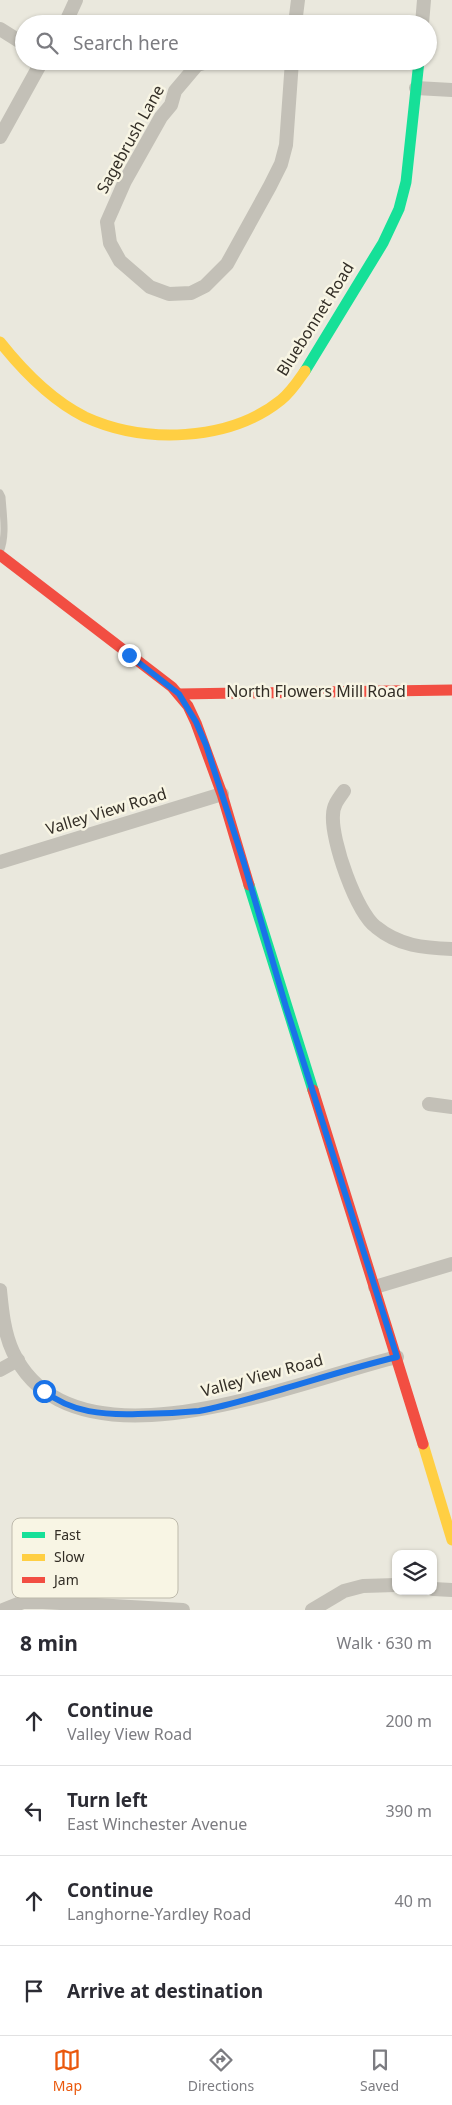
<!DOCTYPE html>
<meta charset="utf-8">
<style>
:root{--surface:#fff;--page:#f2f2f3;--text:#2b2b33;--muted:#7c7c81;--line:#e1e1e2;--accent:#ea580c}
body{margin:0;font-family:"Noto Sans",sans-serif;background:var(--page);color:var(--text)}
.controls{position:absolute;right:15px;bottom:15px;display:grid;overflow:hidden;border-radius:10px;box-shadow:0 1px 4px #0004}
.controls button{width:45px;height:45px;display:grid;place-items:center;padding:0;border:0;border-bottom:1px solid var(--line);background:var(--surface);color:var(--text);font:25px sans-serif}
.stop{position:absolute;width:15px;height:15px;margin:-11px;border:4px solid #1a73e8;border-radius:50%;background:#fff}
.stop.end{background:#1a73e8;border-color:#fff;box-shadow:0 1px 5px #0008}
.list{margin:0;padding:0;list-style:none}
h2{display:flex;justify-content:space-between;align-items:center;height:65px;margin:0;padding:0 20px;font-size:21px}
h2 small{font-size:16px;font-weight:400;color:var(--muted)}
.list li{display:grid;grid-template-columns:32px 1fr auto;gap:15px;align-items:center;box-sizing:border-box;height:90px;padding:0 20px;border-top:1px solid var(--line)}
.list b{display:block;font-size:19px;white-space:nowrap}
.list p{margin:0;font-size:16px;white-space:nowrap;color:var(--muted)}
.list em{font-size:16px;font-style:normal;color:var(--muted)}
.icon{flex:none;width:28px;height:28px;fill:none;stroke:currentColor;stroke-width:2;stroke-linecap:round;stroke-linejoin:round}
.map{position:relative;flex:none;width:452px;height:1610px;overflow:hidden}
.search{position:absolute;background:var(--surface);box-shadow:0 1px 4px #0004;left:15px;right:15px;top:15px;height:55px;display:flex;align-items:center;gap:12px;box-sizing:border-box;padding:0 18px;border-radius:28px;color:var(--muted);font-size:19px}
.sheet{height:425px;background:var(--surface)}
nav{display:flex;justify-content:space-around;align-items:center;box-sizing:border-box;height:70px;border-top:1px solid var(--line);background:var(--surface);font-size:14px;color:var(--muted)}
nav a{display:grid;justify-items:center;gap:2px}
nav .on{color:var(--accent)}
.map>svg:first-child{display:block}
</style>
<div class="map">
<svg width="452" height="1610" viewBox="0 0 452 1610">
<rect width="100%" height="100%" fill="#eae8dd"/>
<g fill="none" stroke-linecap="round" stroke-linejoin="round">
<path stroke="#c3c0b7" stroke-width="7" d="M 0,493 L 2,497 C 3,514 7,536 0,552"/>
<g stroke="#c3c0b7" stroke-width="14">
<path d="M 65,24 L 76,0"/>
<path d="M 295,24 L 298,0"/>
<path d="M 422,24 L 424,0"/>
<path d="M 0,29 L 24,44"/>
<path d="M 210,61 L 197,65 L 175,91 L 171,105 L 161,117 L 125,181 L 107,222 L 110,243 L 120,261 L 150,287 L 169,294 L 191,293 L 205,286 L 227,264 L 270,186 L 281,164 L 286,145 L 292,61"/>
<path d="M 251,61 L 260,63 L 283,61"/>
<path d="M 416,88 L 452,90"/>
<path d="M 0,137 L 42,61"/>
<path d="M 344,791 C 339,798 333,805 333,815 C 331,840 356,912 376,927 C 399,946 424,948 452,949"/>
<path d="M 0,862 L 222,794"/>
<path d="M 429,1104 L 452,1107"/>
<path d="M 375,1287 L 452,1264"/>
<path d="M 0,1290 C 2,1310 4,1333 13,1352 C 73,1479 299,1380 397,1357"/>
<path d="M 0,1370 L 18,1360"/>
<path d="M 433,1589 L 452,1590"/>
<path d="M 3,1610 L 23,1602 L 43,1602 L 183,1610"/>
<path d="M 312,1610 L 344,1591 L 363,1586 L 396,1585"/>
</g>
<g stroke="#16e098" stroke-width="11">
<path d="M 305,371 L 383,243 L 399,209 L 406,182 L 419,61"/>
<path d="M 249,885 L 313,1090"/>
</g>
<g stroke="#ffcf43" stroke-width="11">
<path d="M 0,342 C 23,371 51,400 85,417 C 144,444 229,442 281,400 C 291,392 298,381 305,371"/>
<path d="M 423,1444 L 452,1540"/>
</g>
<g stroke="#f24e42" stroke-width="11">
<path d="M 0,555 L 172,687 L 188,706 L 196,723 L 222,794 L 249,885"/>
<path d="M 179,694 L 452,690"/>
<path d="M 313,1090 L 423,1444"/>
</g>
</g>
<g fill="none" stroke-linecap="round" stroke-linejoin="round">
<path stroke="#1a73e8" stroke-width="6" d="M 44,1391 C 72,1413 104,1415 138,1414 C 158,1414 179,1413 199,1411 C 227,1406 256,1397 283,1389 C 321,1378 359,1366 397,1357 L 286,1007 L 244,863 L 206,745 L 196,722 L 179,694 L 129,655"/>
</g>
<g text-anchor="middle" stroke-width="5" stroke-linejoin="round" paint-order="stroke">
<g font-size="16" fill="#332e26" stroke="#f8f5e4">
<text transform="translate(130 139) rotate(-61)" y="6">Sagebrush Lane</text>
<text transform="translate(315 319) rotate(-58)" y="6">Bluebonnet Road</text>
<text x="316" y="697">North Flowers Mill Road</text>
<text transform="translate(106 811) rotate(-17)" y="6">Valley View Road</text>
<text transform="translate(262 1375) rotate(-15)" y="6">Valley View Road</text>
</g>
</g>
<rect x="12" y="1518" width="166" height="80" rx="8" fill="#f8f5e4" stroke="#bdb9ab" stroke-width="1"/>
<rect x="22" y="1532" width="23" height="6" fill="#16e098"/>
<rect x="22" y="1554" width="23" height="7" fill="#ffcf43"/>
<rect x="22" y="1577" width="23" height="6" fill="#f24e42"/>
<g font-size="14" fill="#332e26">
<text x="54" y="1540">Fast</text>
<text x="54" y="1562">Slow</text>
<text x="54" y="1585">Jam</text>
</g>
</svg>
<div class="controls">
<button><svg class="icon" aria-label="layers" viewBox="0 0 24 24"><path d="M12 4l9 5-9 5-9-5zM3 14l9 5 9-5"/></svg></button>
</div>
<div class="stop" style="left:44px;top:1391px"></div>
<div class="stop end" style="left:129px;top:655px"></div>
<div class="search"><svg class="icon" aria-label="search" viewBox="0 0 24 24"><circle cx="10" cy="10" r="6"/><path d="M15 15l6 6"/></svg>Search here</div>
</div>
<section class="sheet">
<h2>8 min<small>Walk · 630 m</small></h2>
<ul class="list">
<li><svg class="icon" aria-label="ahead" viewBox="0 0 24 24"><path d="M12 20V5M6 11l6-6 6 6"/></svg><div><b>Continue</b><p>Valley View Road</p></div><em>200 m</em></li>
<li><svg class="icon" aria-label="left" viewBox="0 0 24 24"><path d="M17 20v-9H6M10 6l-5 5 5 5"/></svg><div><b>Turn left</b><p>East Winchester Avenue</p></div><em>390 m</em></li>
<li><svg class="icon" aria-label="ahead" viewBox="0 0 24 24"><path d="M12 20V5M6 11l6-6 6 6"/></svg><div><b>Continue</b><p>Langhorne-Yardley Road</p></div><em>40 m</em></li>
<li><svg class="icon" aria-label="arrive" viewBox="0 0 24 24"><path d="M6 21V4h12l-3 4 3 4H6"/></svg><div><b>Arrive at destination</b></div></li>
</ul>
</section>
<nav>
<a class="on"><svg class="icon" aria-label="map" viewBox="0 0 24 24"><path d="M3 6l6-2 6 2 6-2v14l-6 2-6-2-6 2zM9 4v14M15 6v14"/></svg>Map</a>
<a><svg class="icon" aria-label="directions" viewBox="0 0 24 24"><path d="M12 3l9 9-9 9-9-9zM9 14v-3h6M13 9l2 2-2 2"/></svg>Directions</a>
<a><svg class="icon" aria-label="saved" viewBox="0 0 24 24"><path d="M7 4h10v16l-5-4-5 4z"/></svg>Saved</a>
</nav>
